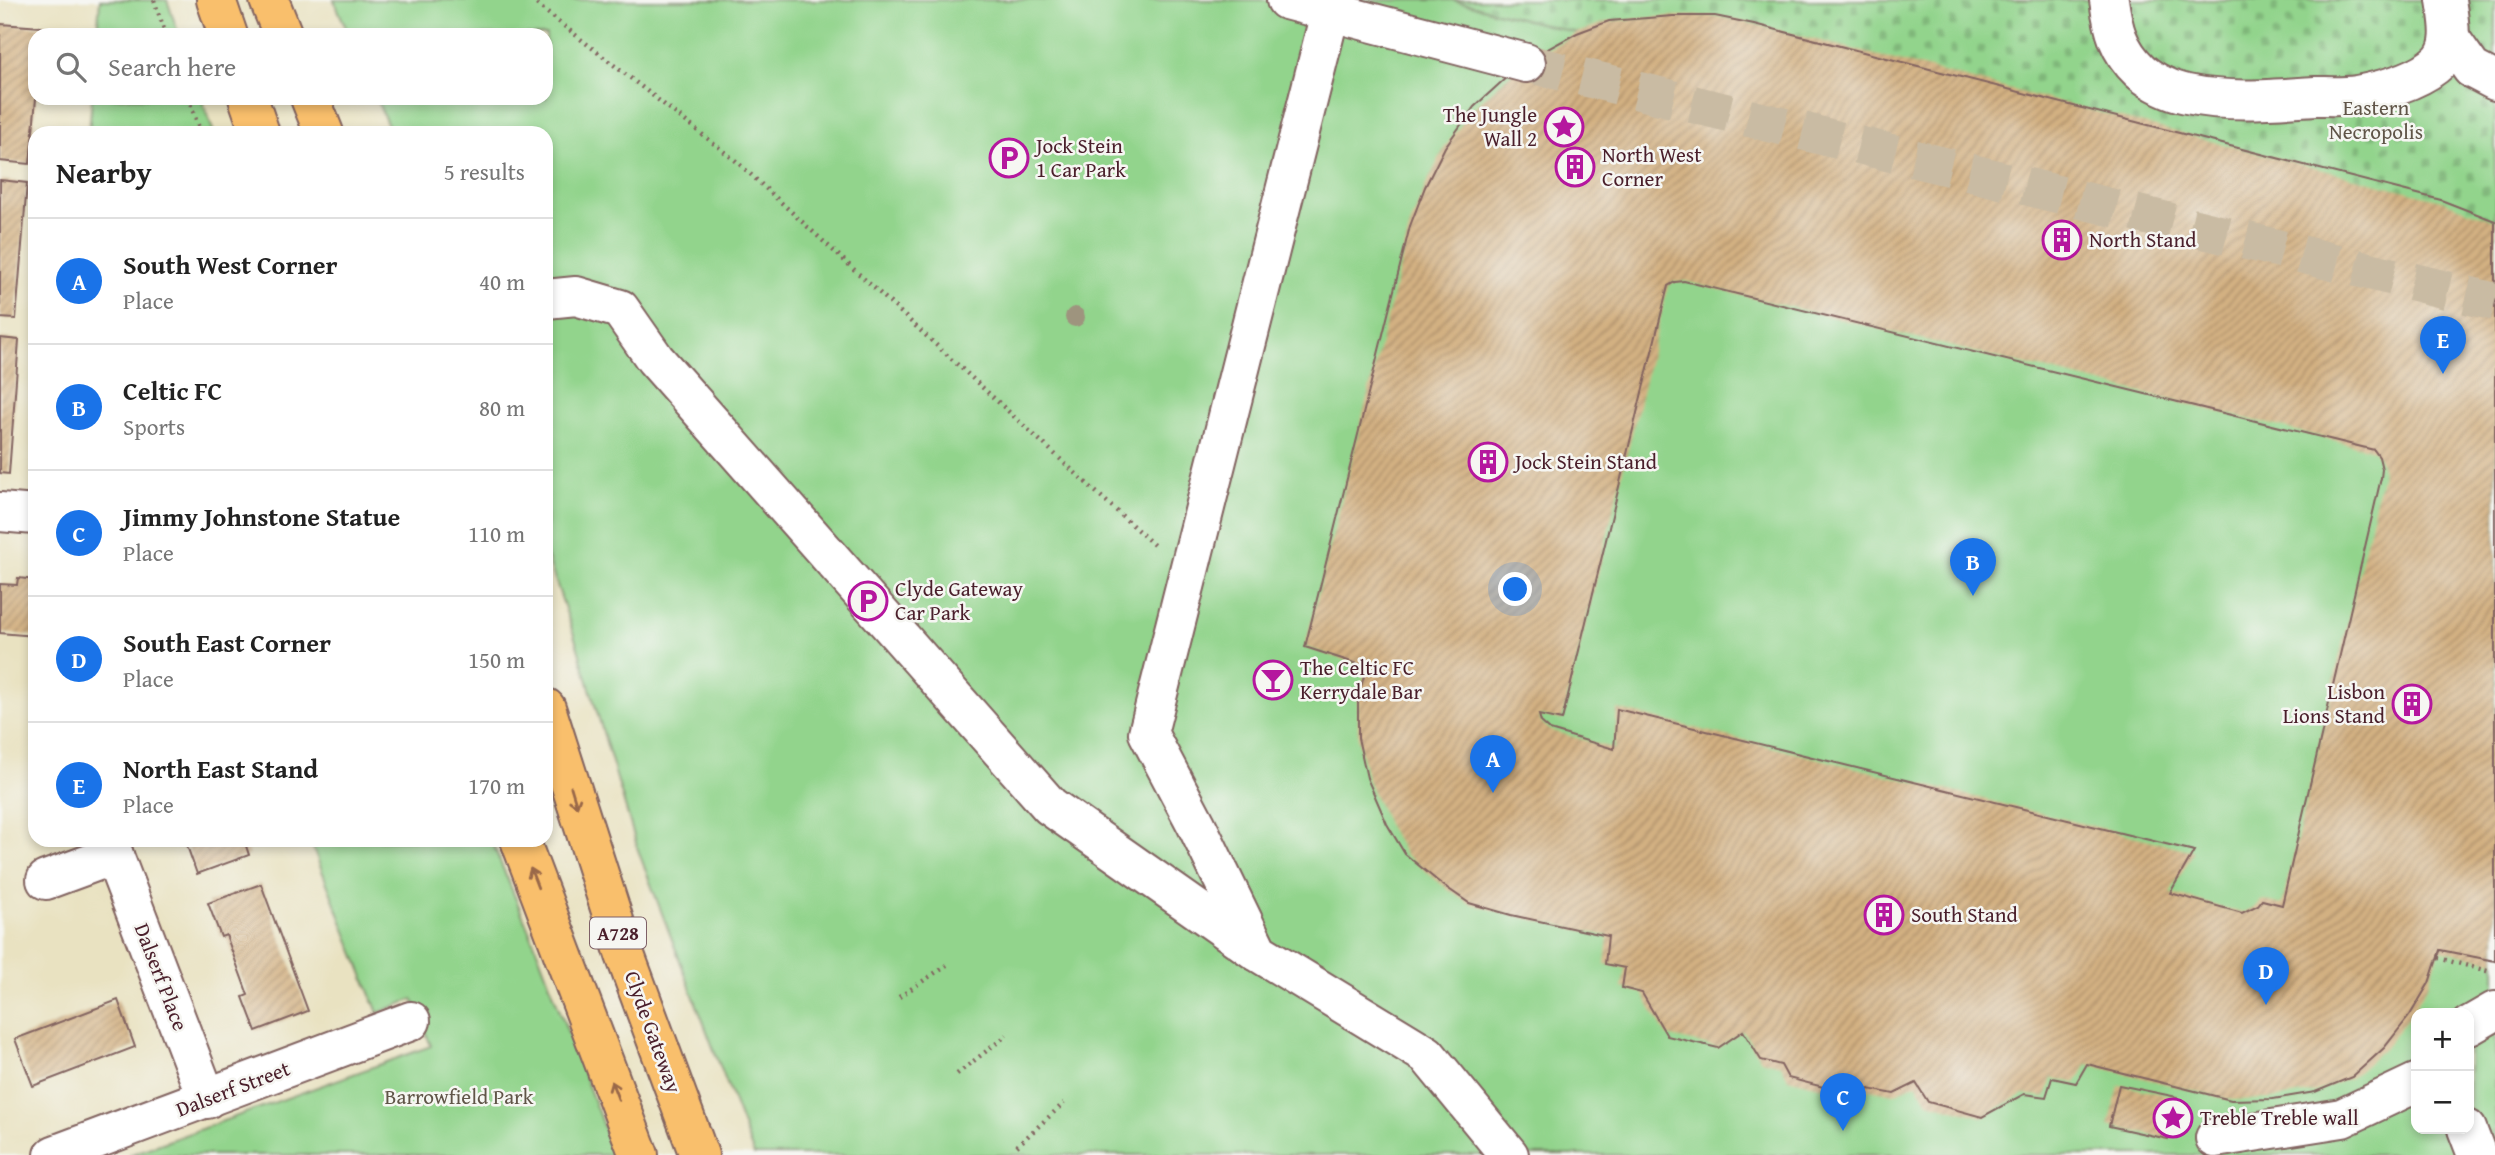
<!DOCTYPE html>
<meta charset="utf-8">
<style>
:root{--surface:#fff;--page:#f6f6f6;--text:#222;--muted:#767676;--line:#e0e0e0;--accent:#1a73e8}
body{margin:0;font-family:"Gentium Book Plus",serif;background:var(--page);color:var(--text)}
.controls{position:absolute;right:21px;bottom:21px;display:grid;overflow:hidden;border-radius:14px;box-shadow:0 4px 10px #0003}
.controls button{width:63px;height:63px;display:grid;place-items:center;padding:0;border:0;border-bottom:2px solid var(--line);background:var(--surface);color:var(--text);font:35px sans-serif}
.you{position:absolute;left:1516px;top:590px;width:24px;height:24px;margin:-18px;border:5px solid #fff;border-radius:50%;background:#1a73e8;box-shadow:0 0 0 10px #1a73e833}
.badge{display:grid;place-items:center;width:46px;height:46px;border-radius:50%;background:var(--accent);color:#fff;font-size:23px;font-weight:700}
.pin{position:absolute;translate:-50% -58px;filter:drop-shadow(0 2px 4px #0008)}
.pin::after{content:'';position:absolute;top:37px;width:24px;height:21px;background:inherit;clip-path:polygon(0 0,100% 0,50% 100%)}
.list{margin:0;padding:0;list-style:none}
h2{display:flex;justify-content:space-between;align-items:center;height:91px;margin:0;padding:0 28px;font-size:30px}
h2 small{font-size:23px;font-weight:400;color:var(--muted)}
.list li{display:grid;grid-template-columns:46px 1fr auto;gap:21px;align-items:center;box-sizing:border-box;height:126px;padding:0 28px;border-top:2px solid var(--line)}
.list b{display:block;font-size:26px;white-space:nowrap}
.list p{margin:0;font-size:23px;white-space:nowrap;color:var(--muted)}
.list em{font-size:23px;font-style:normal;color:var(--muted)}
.icon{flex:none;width:38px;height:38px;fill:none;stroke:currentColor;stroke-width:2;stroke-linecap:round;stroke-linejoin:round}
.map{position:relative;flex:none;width:2495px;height:1155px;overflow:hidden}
.search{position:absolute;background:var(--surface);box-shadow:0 4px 10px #0003;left:28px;top:28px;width:525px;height:77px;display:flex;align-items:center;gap:18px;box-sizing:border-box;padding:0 24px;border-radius:21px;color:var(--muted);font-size:26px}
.panel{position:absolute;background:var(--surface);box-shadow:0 4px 10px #0003;left:28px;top:126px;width:525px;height:721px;border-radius:21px}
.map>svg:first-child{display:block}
</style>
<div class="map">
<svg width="2495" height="1155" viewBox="0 0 2495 1155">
<defs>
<pattern id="cemetery-stones" width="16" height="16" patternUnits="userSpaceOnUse" patternTransform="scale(1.75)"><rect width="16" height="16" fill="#92d48c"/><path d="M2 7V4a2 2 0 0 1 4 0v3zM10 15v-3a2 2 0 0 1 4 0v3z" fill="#7fb679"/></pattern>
<pattern id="building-hatch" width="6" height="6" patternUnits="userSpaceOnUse" patternTransform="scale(1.75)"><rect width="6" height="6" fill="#d3b182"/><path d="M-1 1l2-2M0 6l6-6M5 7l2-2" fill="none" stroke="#ad8f6b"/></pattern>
</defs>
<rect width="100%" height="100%" fill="#f6f6f2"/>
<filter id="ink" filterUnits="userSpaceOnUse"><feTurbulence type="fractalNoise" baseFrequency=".0143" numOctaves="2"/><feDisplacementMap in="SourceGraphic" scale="14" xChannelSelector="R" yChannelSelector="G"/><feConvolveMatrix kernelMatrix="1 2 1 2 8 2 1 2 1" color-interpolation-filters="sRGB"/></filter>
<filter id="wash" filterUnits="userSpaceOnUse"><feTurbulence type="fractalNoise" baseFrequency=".00686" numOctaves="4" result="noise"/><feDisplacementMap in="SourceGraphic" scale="28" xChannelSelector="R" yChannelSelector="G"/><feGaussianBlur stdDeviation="1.57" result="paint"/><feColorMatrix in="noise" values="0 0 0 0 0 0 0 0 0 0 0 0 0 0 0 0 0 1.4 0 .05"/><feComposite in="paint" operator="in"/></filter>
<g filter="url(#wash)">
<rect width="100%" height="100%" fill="#e9e2c1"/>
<g fill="#92d48c" stroke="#6e7a5c" stroke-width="2" fill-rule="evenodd">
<path d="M 100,0 L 167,0 L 179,35 L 97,35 Z"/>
<path d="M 334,0 L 1452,0 L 1577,33 L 2495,221 L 2495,1155 L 754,1155 L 639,853 L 575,638 L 546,553 L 546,355 L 554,348 L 546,334 L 546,133 L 391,133 L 376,98 L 546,98 L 546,35 L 349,35 ZM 2416,1013 L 2469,1013 L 2469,1129 L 2416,1129 Z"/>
<path d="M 92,98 L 201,98 L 214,133 L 89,133 Z"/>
<path d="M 310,840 L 491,840 L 534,942 L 614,1155 L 129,1155 L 431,1046 L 413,999 L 378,1013 Z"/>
</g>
<path fill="url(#cemetery-stones)" stroke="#6e7a5c" stroke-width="2" d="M 1452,0 L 2495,0 L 2495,275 Z"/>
<g id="blocks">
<g fill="url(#building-hatch)" fill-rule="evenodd">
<path d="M 1673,16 L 1715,16 L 1754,24 L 2441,200 L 2495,221 L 2495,961 L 2440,950 L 2429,983 L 2410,1015 L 2384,1048 L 2352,1077 L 2315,1092 L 2273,1099 L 2231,1100 L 2087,1064 L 2076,1083 L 2052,1078 L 2046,1097 L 2024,1094 L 1982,1117 L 1928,1102 L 1916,1083 L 1894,1094 L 1869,1089 L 1858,1096 L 1788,1078 L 1781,1065 L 1761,1060 L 1743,1031 L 1718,1048 L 1667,1036 L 1642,993 L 1622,988 L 1625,968 L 1605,964 L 1608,936 L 1511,915 L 1469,903 L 1440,883 L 1405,854 L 1387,824 L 1367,778 L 1358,738 L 1358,696 L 1367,667 L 1305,647 L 1410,226 L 1425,187 L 1445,147 L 1474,107 L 1508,76 L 1542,52 L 1577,33 L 1609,21 ZM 1684,281 L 2374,450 L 2379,457 L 2382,469 L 2381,478 L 2282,905 L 2262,900 L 2258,905 L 2242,913 L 2170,893 L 2194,851 L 1617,709 L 1614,749 L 1550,730 L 1541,722 L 1539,715 L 1562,720 L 1668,286 L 1675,282 Z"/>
<path d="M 0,24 L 41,27 L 41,35 L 35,35 L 36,98 L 30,164 L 0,161 Z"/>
<path d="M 0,180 L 27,183 L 16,319 L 0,318 Z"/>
<path d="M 0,338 L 19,340 L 9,474 L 0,473 Z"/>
<path d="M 18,578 L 35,580 L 35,636 L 0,633 L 0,584 L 17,585 Z"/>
<path d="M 185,840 L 244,840 L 249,855 L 197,874 Z"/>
<path d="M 261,884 L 308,1011 L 256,1031 L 243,997 L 248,995 L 226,935 L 221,937 L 208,903 Z"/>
<path d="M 118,1000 L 135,1047 L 33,1086 L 15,1039 Z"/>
<path d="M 2119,1085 L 2177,1097 L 2168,1139 L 2109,1126 Z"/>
</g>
</g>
</g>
<g filter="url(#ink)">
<use href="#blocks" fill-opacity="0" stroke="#826360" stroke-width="2"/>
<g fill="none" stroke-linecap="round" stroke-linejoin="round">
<path stroke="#c9bba3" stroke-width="38" stroke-dasharray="38 19" stroke-linecap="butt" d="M 1526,63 L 2495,302"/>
<defs>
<g id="minor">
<path d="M 1286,0 L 1526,63"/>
<path d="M 2109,0 C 2113,29 2118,50 2140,71 C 2152,82 2172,91 2187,94 C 2229,103 2273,99 2315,96 C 2328,96 2343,97 2357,95 C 2383,90 2421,80 2440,61 C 2455,45 2449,20 2446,0"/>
<path d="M 1330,13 L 1148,733 L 1196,824 L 1258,952 L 1427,1055 L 1509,1155"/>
<path d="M 2450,38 L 2472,69 L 2495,81"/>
<path d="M 546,299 L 576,296 L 620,309 L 655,359 L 1050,806 L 1256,951"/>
<path d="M 0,512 L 35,515"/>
<path d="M 108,840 L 207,1099"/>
<path d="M 46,880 L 114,855"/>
<path d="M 2469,1026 L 2495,1011"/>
<path d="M 2467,1129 L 2477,1155"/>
<path d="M 2215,1138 L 2342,1118 L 2416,1083"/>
<path d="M 54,1155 L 411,1021"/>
</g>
<g id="major">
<path d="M 216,0 L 228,35"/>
<path d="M 269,0 L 283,35"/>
<path d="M 248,98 L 260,133"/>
<path d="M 310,98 L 324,133"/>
<path d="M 546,708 L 625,955 L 699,1155"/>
<path d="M 520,840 L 639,1155"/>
</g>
</defs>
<use href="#minor" stroke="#826360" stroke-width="42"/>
<use href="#major" stroke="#826360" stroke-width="42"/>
<g stroke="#826360" stroke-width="4.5" stroke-dasharray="2 5" stroke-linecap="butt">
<path d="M 154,0 L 166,35"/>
<path d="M 531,0 L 736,161 L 1157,548"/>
<path d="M 188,98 L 201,133"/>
<path d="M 2438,958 L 2491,972"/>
<path d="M 899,997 L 947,965"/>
<path d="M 957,1074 L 1007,1035"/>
<path d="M 1017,1146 L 1064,1103"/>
</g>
<use href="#minor" stroke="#fff" stroke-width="38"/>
<use href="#major" stroke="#f9bf6c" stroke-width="38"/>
</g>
<circle fill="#9e947e" cx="1075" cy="317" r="10"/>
<defs><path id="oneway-shaft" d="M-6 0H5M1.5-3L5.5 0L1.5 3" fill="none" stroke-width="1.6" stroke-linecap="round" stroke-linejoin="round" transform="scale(1.75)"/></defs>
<g stroke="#996748">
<use href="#oneway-shaft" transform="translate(574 797) rotate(73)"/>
<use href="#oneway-shaft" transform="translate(534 878) rotate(-111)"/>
<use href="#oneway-shaft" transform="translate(615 1091) rotate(-111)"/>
</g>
</g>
<defs>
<symbol id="sight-ring" viewBox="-11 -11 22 22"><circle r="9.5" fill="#f6f6f2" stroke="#b5179e" stroke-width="1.5"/><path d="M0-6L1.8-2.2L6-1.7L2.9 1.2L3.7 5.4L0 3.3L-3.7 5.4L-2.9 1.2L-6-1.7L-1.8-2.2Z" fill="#b5179e"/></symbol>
<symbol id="parking-ring" viewBox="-11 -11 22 22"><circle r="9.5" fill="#f6f6f2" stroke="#b5179e" stroke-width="1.5"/><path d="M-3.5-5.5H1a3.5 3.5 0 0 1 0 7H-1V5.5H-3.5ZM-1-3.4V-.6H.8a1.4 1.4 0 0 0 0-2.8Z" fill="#b5179e"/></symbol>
<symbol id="building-ring" viewBox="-11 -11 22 22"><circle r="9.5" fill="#f6f6f2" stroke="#b5179e" stroke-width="1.5"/><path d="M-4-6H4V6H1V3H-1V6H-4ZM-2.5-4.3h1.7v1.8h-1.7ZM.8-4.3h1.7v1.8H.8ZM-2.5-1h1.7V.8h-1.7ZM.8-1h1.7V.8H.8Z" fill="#b5179e"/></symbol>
<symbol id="bar-ring" viewBox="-11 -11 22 22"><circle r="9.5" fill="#f6f6f2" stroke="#b5179e" stroke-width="1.5"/><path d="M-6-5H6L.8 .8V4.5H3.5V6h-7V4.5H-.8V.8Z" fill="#b5179e"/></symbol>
</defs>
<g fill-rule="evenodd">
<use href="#sight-ring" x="1542" y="105" width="44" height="44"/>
<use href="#parking-ring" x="987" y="136" width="44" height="44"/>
<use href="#building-ring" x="1553" y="145" width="44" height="44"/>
<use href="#building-ring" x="2040" y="218" width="44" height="44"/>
<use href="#building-ring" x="1466" y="440" width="44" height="44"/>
<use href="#parking-ring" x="846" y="579" width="44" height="44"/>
<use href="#bar-ring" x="1251" y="658" width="44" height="44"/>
<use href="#building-ring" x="2390" y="682" width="44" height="44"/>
<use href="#building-ring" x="1862" y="893" width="44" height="44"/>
<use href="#sight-ring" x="2151" y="1096" width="44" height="44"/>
</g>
<g text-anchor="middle" stroke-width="5" stroke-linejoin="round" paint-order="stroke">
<rect fill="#f6f6f2" stroke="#7e6067" stroke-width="2" x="590" y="917.5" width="56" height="31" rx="5"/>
<g font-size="19" font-weight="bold" fill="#4a1f2b">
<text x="618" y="940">A728</text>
</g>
<g font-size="21" fill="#605548" stroke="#f6f6f2">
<text x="2376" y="115">Eastern<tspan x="2376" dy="24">Necropolis</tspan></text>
<text x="459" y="1104">Barrowfield Park</text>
</g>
<g font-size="21" fill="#4a1f2b" stroke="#f6f6f2" text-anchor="start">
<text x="1537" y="122" text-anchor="end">The Jungle<tspan x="1537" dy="24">Wall 2</tspan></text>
<text x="1036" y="153">Jock Stein<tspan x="1036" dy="24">1 Car Park</tspan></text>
<text x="1602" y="162">North West<tspan x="1602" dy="24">Corner</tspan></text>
<text x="2089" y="247">North Stand</text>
<text x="1515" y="469">Jock Stein Stand</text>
<text x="895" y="596">Clyde Gateway<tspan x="895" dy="24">Car Park</tspan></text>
<text x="1300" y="675">The Celtic FC<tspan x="1300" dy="24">Kerrydale Bar</tspan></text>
<text x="2385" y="699" text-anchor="end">Lisbon<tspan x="2385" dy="24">Lions Stand</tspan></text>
<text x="1911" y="922">South Stand</text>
<text x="2200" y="1125">Treble Treble wall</text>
</g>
<g font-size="21" fill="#4a1f2b" stroke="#f6f6f2">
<text transform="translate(161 977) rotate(69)" y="7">Dalserf Place</text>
<text transform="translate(653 1032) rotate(70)" y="7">Clyde Gateway</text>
<text transform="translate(233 1089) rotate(-21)" y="7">Dalserf Street</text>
</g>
</g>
</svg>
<div class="controls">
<button>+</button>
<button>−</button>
</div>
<div class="you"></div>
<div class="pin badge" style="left:1493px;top:793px">A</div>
<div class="pin badge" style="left:1973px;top:596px">B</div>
<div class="pin badge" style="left:1843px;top:1131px">C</div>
<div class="pin badge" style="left:2266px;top:1005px">D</div>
<div class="pin badge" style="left:2443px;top:374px">E</div>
<div class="search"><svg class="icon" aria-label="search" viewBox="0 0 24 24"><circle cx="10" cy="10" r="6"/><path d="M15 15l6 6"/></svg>Search here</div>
<section class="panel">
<h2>Nearby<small>5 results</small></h2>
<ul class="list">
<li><span class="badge">A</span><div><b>South West Corner</b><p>Place</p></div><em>40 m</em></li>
<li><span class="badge">B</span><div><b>Celtic FC</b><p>Sports</p></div><em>80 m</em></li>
<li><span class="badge">C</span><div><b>Jimmy Johnstone Statue</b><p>Place</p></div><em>110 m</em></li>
<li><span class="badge">D</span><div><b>South East Corner</b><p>Place</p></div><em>150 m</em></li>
<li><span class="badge">E</span><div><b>North East Stand</b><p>Place</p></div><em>170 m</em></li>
</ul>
</section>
</div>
